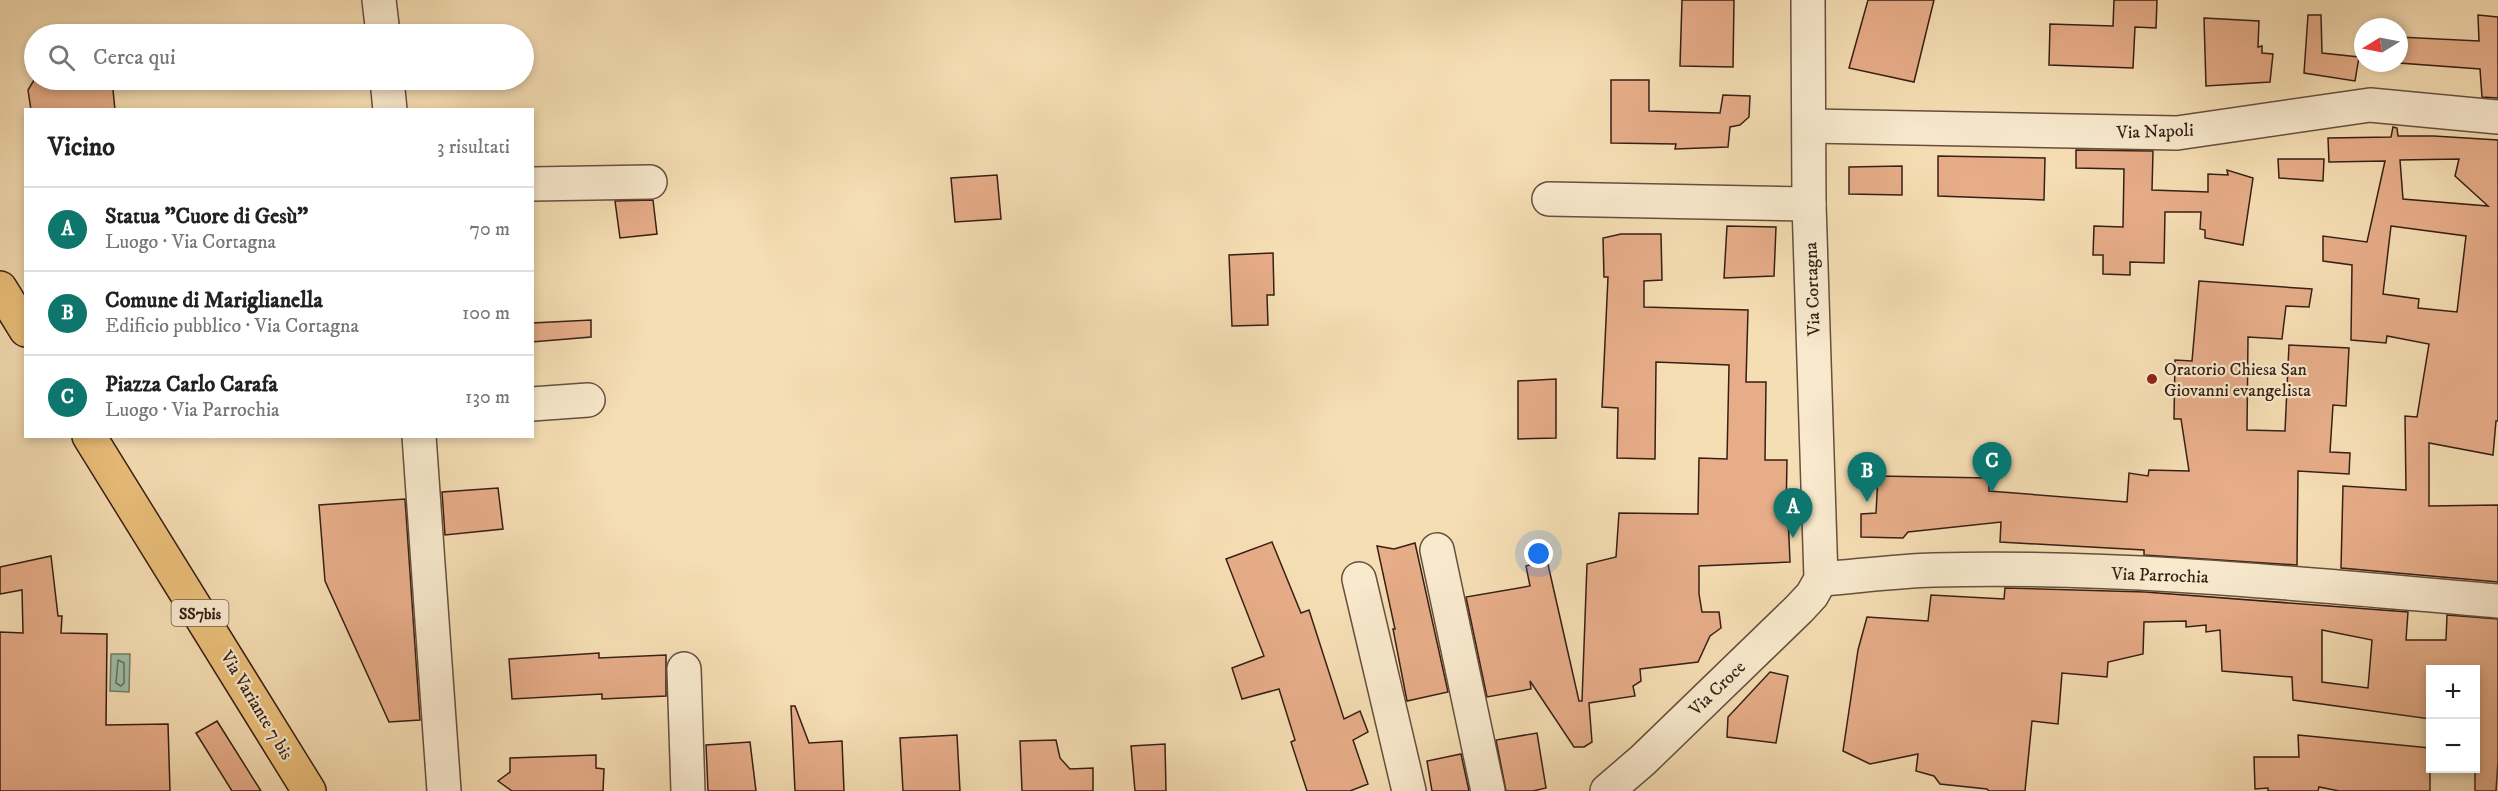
<!DOCTYPE html>
<html lang="it">
<meta charset="utf-8">
<style>
:root{--surface:#fff;--page:#f2f2f2;--text:#222;--muted:#767676;--line:#e0e0e0;--accent:#0f766e}
body{margin:0;font-family:"IM FELL DW Pica",serif;background:var(--page);color:var(--text)}
.controls{position:absolute;right:18px;bottom:18px;display:grid;overflow:hidden;border-radius:0px;box-shadow:0 3px 9px #0003}
.controls button{width:54px;height:54px;display:grid;place-items:center;padding:0;border:0;border-bottom:2px solid var(--line);background:var(--surface);color:var(--text);font:30px sans-serif}
.compass{position:absolute;left:2354px;top:18px;width:54px;height:54px;border-radius:50%;background:var(--surface);box-shadow:0 3px 9px #0003;rotate:260deg}
.you{position:absolute;left:1539px;top:554px;width:21px;height:21px;margin:-15px;border:4px solid #fff;border-radius:50%;background:#1a73e8;box-shadow:0 0 0 9px #1a73e833}
.badge{display:grid;place-items:center;width:39px;height:39px;border-radius:50%;background:var(--accent);color:#fff;font-size:20px;font-weight:700}
.pin{position:absolute;translate:-50% -50px;filter:drop-shadow(0 2px 3px #0008)}
.pin::after{content:'';position:absolute;top:32px;width:21px;height:18px;background:inherit;clip-path:polygon(0 0,100% 0,50% 100%)}
.list{margin:0;padding:0;list-style:none}
h2{display:flex;justify-content:space-between;align-items:center;height:78px;margin:0;padding:0 24px;font-size:26px}
h2 small{font-size:20px;font-weight:400;color:var(--muted)}
.list li{display:grid;grid-template-columns:39px 1fr auto;gap:18px;align-items:center;box-sizing:border-box;height:84px;padding:0 24px;border-top:2px solid var(--line)}
.list b{display:block;font-size:22px;white-space:nowrap}
.list p{margin:0;font-size:20px;white-space:nowrap;color:var(--muted)}
.list em{font-size:20px;font-style:normal;color:var(--muted)}
.icon{flex:none;width:33px;height:33px;fill:none;stroke:currentColor;stroke-width:2;stroke-linecap:round;stroke-linejoin:round}
.map{position:relative;flex:none;width:2498px;height:791px;overflow:hidden}
.search{position:absolute;background:var(--surface);box-shadow:0 3px 9px #0003;left:24px;top:24px;width:510px;height:66px;display:flex;align-items:center;gap:15px;box-sizing:border-box;padding:0 21px;border-radius:33px;color:var(--muted);font-size:22px}
.panel{position:absolute;background:var(--surface);box-shadow:0 3px 9px #0003;left:24px;top:108px;width:510px;height:330px;border-radius:0px}
.map>svg:first-child{display:block}
</style>
<div class="map">
<svg width="2498" height="791" viewBox="0 0 2498 791">
<rect width="100%" height="100%" fill="#f6deb4"/>
<filter id="stains"><feTurbulence type="fractalNoise" baseFrequency=".00333" numOctaves="4"/><feColorMatrix values="0 0 0 0 .2 0 0 0 0 .09 0 0 0 0 .02 0 0 0 .5 -.17"/></filter>
<radialGradient id="worn" r=".72"><stop offset=".6" stop-color="#630" stop-opacity="0"/><stop offset="1" stop-color="#630" stop-opacity=".3"/></radialGradient>
<path fill="#9ebda7" stroke="#747e6d" stroke-width="1.5" d="M 111,654 L 130,654 L 129,692 L 110,691 Z"/>
<g fill="none" stroke-linecap="round" stroke-linejoin="round">
<path stroke="#6a6e5e" stroke-width="1.5" d="M 118,660 L 124,663 L 124,683 L 121,686 L 116,683 Z"/>
</g>
<g fill="#e7ad89" stroke="#361f15" stroke-width="1.5" fill-rule="evenodd">
<path d="M 1682,0 L 1734,0 L 1733,67 L 1680,66 Z"/>
<path d="M 1868,0 L 1934,0 L 1914,82 L 1849,68 Z"/>
<path d="M 2114,0 L 2157,0 L 2156,28 L 2135,27 L 2133,68 L 2049,65 L 2050,24 L 2113,26 Z"/>
<path d="M 2308,15 L 2321,15 L 2322,53 L 2359,57 L 2355,81 L 2304,73 Z"/>
<path d="M 2478,15 L 2498,17 L 2498,98 L 2482,97 L 2480,69 L 2399,63 L 2399,37 L 2479,41 Z"/>
<path d="M 2204,18 L 2259,21 L 2258,47 L 2262,46 L 2262,53 L 2273,54 L 2270,82 L 2206,86 Z"/>
<path d="M 34,80 L 112,80 L 115,110 L 31,110 L 28,90 Z"/>
<path d="M 1611,80 L 1649,80 L 1649,111 L 1720,113 L 1723,95 L 1750,96 L 1749,117 L 1740,125 L 1730,127 L 1728,147 L 1675,149 L 1676,144 L 1611,143 Z"/>
<path d="M 2393,127 L 2397,128 L 2398,136 L 2434,136 L 2498,140 L 2498,421 L 2496,421 L 2493,455 L 2429,443 L 2429,506 L 2498,505 L 2498,582 L 2341,568 L 2343,486 L 2406,490 L 2405,416 L 2417,417 L 2429,344 L 2387,336 L 2386,343 L 2351,340 L 2352,265 L 2323,261 L 2323,236 L 2367,242 L 2385,161 L 2329,162 L 2328,138 L 2391,137 ZM 2459,159 L 2455,176 L 2488,206 L 2403,199 L 2400,160 ZM 2391,226 L 2466,236 L 2457,312 L 2418,308 L 2419,299 L 2383,294 Z"/>
<path d="M 2076,150 L 2153,151 L 2152,190 L 2208,192 L 2208,174 L 2228,175 L 2227,170 L 2253,178 L 2243,245 L 2205,238 L 2205,230 L 2200,229 L 2201,212 L 2165,212 L 2164,263 L 2130,262 L 2130,275 L 2103,274 L 2103,255 L 2093,255 L 2094,226 L 2123,227 L 2124,169 L 2076,168 Z"/>
<path d="M 1938,156 L 2045,158 L 2044,200 L 1938,196 Z"/>
<path d="M 2278,159 L 2324,159 L 2323,181 L 2279,178 Z"/>
<path d="M 1902,166 L 1902,195 L 1849,194 L 1849,167 Z"/>
<path d="M 997,175 L 1001,219 L 955,222 L 951,178 Z"/>
<path d="M 653,200 L 657,234 L 620,238 L 615,201 Z"/>
<path d="M 1727,226 L 1776,227 L 1774,276 L 1724,278 Z"/>
<path d="M 1621,234 L 1661,234 L 1662,280 L 1644,281 L 1644,307 L 1748,310 L 1746,382 L 1766,382 L 1765,460 L 1787,460 L 1786,515 L 1788,515 L 1790,562 L 1699,566 L 1699,594 L 1702,612 L 1719,612 L 1721,628 L 1710,636 L 1698,662 L 1640,669 L 1641,681 L 1633,686 L 1635,696 L 1589,703 L 1592,742 L 1584,747 L 1574,747 L 1530,681 L 1531,689 L 1487,697 L 1466,597 L 1530,586 L 1526,566 L 1547,560 L 1579,701 L 1582,701 L 1587,564 L 1616,557 L 1619,513 L 1698,514 L 1699,458 L 1727,459 L 1729,365 L 1656,362 L 1655,459 L 1617,458 L 1618,408 L 1602,407 L 1608,277 L 1604,277 L 1603,238 Z"/>
<path d="M 1273,253 L 1274,295 L 1267,295 L 1268,325 L 1232,326 L 1229,255 Z"/>
<path d="M 2199,281 L 2312,289 L 2309,307 L 2286,306 L 2282,339 L 2248,337 L 2247,430 L 2285,431 L 2289,345 L 2349,348 L 2346,406 L 2333,405 L 2330,452 L 2350,453 L 2349,474 L 2298,471 L 2297,565 L 2144,555 L 2144,550 L 2000,542 L 2001,522 L 1908,532 L 1903,538 L 1861,537 L 1861,514 L 1876,513 L 1878,476 L 1989,478 L 1989,491 L 2127,502 L 2129,473 L 2148,476 L 2149,470 L 2189,471 L 2181,419 L 2174,419 L 2175,360 L 2192,361 Z"/>
<path d="M 591,320 L 591,337 L 532,342 L 532,323 Z"/>
<path d="M 1556,379 L 1556,438 L 1518,439 L 1518,381 Z"/>
<path d="M 498,488 L 503,529 L 445,535 L 442,492 Z"/>
<path d="M 405,499 L 420,720 L 389,722 L 325,581 L 319,505 Z"/>
<path d="M 1272,542 L 1301,613 L 1309,610 L 1344,719 L 1360,711 L 1368,732 L 1353,740 L 1368,784 L 1350,791 L 1307,791 L 1291,742 L 1295,740 L 1279,689 L 1242,699 L 1232,668 L 1264,656 L 1226,559 Z"/>
<path d="M 1415,543 L 1448,692 L 1407,701 L 1393,629 L 1395,629 L 1377,546 L 1394,549 Z"/>
<path d="M 51,556 L 58,616 L 62,616 L 61,633 L 107,634 L 106,725 L 168,724 L 170,791 L 0,791 L 0,632 L 23,633 L 22,590 L 0,594 L 0,567 Z"/>
<path d="M 2005,588 L 2145,592 L 2408,612 L 2406,640 L 2446,640 L 2447,615 L 2498,619 L 2498,762 L 2496,791 L 2475,791 L 2475,669 L 2430,669 L 2430,719 L 2293,700 L 2292,677 L 2222,671 L 2220,630 L 2206,632 L 2206,625 L 2186,627 L 2186,621 L 2144,622 L 2143,654 L 2108,662 L 2107,677 L 2062,673 L 2058,724 L 2032,721 L 2025,791 L 1989,791 L 1987,789 L 1940,784 L 1934,776 L 1916,771 L 1918,754 L 1870,764 L 1843,751 L 1858,650 L 1867,617 L 1928,621 L 1931,595 L 2004,599 ZM 2322,630 L 2372,640 L 2368,688 L 2322,682 Z"/>
<path d="M 599,653 L 599,658 L 666,655 L 666,696 L 602,699 L 602,694 L 512,699 L 509,659 Z"/>
<path d="M 1770,672 L 1788,676 L 1776,743 L 1727,737 L 1728,717 Z"/>
<path d="M 791,706 L 795,706 L 809,743 L 842,741 L 844,791 L 795,791 Z"/>
<path d="M 217,721 L 261,791 L 232,791 L 196,733 Z"/>
<path d="M 1537,733 L 1546,788 L 1533,791 L 1506,791 L 1496,740 Z"/>
<path d="M 957,735 L 960,791 L 903,791 L 900,738 Z"/>
<path d="M 2298,735 L 2430,748 L 2430,791 L 2339,791 L 2319,787 L 2318,791 L 2268,791 L 2268,788 L 2255,789 L 2254,757 L 2299,757 Z"/>
<path d="M 1056,740 L 1060,758 L 1070,769 L 1093,768 L 1093,791 L 1022,791 L 1020,741 Z"/>
<path d="M 750,742 L 756,791 L 708,791 L 706,745 Z"/>
<path d="M 1165,744 L 1166,791 L 1135,791 L 1131,746 Z"/>
<path d="M 1461,754 L 1469,791 L 1432,791 L 1427,761 Z"/>
<path d="M 596,755 L 596,768 L 604,769 L 603,791 L 512,791 L 498,781 L 510,772 L 510,758 Z"/>
</g>
<g fill="none" stroke-linecap="round" stroke-linejoin="round">
<defs>
<g id="minor">
<path d="M 379,0 L 383,34"/>
<path d="M 387,80 L 390,110"/>
<path d="M 1810,126 L 2177,133 L 2370,105 L 2498,117"/>
<path d="M 532,184 L 650,182"/>
<path d="M 1549,199 L 1809,204"/>
<path d="M 532,404 L 588,400"/>
<path d="M 419,436 L 444,791"/>
<path d="M 1437,550 L 1488,791"/>
<path d="M 1359,579 L 1409,791"/>
<path d="M 1821,579 C 1859,576 1897,571 1934,570 C 2123,565 2311,585 2498,601"/>
<path d="M 684,669 L 688,791"/>
<path d="M 1607,791 L 1643,760 L 1799,609 L 1812,595 L 1821,579 L 1809,204 L 1808,0"/>
</g>
<g id="major">
<path d="M 0,288 L 26,330"/>
<path d="M 89,436 L 309,791"/>
</g>
</defs>
<use href="#minor" stroke="#664f3d" stroke-width="36"/>
<use href="#major" stroke="#361f15" stroke-width="36"/>
<use href="#minor" stroke="#f9eace" stroke-width="33"/>
<use href="#major" stroke="#ebbf7a" stroke-width="33"/>
</g>
<circle fill="#8f2418" stroke="#f9eace" stroke-width="2" cx="2152" cy="379" r="6"/>
<g text-anchor="middle" stroke-width="4.5" stroke-linejoin="round" paint-order="stroke">
<rect fill="#f9eace" stroke="#705c4c" stroke-width="1.5" x="171.5" y="600" width="57" height="26" rx="4.5"/>
<g font-size="16" font-weight="bold" fill="#361f15">
<text x="200" y="619">SS7bis</text>
</g>
<g font-size="18" fill="#361f15" stroke="#f9eace">
<text transform="translate(2155 131) rotate(-2)" y="6">Via Napoli</text>
<text transform="translate(1812 289) rotate(-92)" y="6">Via Cortagna</text>
<text transform="translate(2160 575) rotate(2)" y="6">Via Parrochia</text>
<text transform="translate(1717 688) rotate(-44)" y="6">Via Croce</text>
<text transform="translate(257 705) rotate(59)" y="6">Via Variante 7 bis</text>
</g>
<g font-size="18" fill="#361f15" stroke="#f9eace" text-anchor="start">
<text x="2164" y="375">Oratorio Chiesa San<tspan x="2164" dy="21">Giovanni evangelista</tspan></text>
</g>
</g>
<rect width="100%" height="100%" filter="url(#stains)"/>
<rect width="100%" height="100%" fill="url(#worn)"/>
</svg>
<div class="controls">
<button>+</button>
<button>−</button>
</div>
<svg class="compass" viewBox="-18 -18 36 36"><path d="M0-13l5 13h-10z" fill="#e53935"/><path d="M0 13l5-13h-10z" fill="#767676"/></svg>
<div class="you"></div>
<div class="pin badge" style="left:1793px;top:538px">A</div>
<div class="pin badge" style="left:1867px;top:502px">B</div>
<div class="pin badge" style="left:1992px;top:492px">C</div>
<div class="search"><svg class="icon" aria-label="search" viewBox="0 0 24 24"><circle cx="10" cy="10" r="6"/><path d="M15 15l6 6"/></svg>Cerca qui</div>
<section class="panel">
<h2>Vicino<small>3 risultati</small></h2>
<ul class="list">
<li><span class="badge">A</span><div><b>Statua &quot;Cuore di Gesù&quot;</b><p>Luogo · Via Cortagna</p></div><em>70 m</em></li>
<li><span class="badge">B</span><div><b>Comune di Mariglianella</b><p>Edificio pubblico · Via Cortagna</p></div><em>100 m</em></li>
<li><span class="badge">C</span><div><b>Piazza Carlo Carafa</b><p>Luogo · Via Parrochia</p></div><em>130 m</em></li>
</ul>
</section>
</div>
